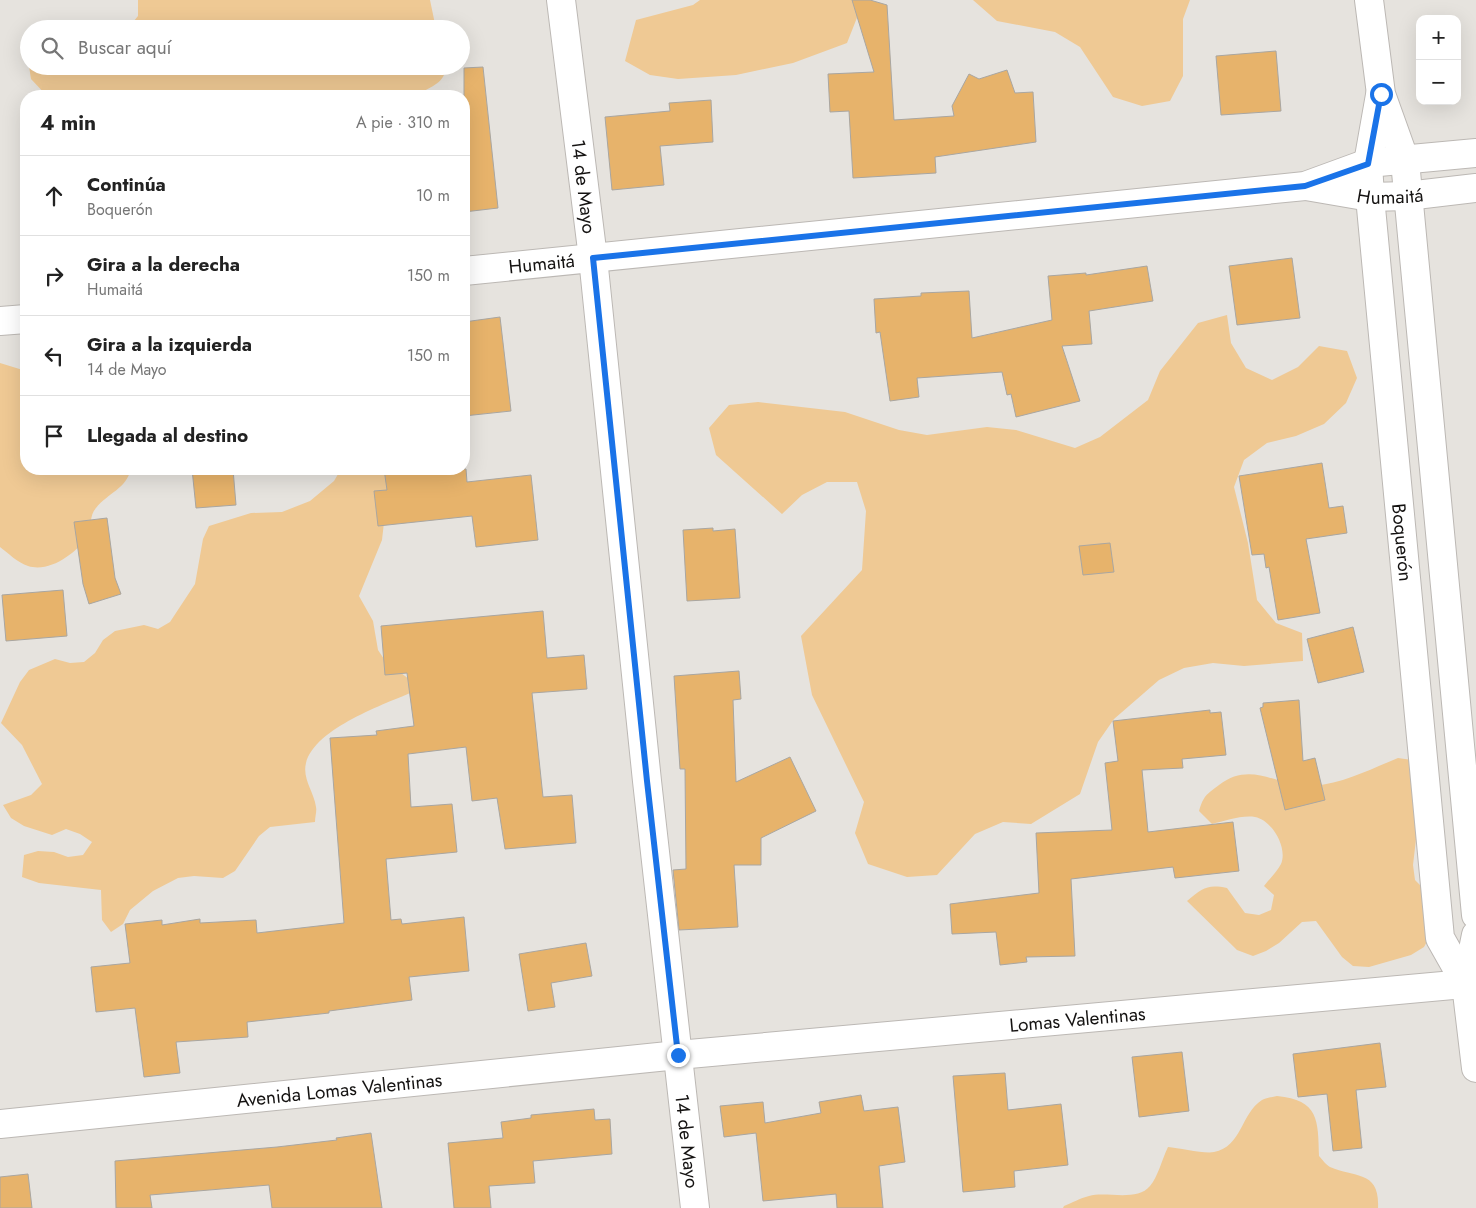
<!DOCTYPE html>
<html lang="es">
<meta charset="utf-8">
<style>
:root{--surface:#fff;--page:#f2f2f2;--text:#222;--muted:#767676;--line:#e0e0e0}
body{margin:0;font-family:Jost,sans-serif;background:var(--page);color:var(--text)}
.controls{position:absolute;right:15px;top:15px;display:grid;overflow:hidden;border-radius:10px;box-shadow:0 5px 20px #0002}
.controls button{width:45px;height:45px;display:grid;place-items:center;padding:0;border:0;border-bottom:1px solid var(--line);background:var(--surface);color:var(--text);font:25px sans-serif}
.stop{position:absolute;width:15px;height:15px;margin:-11px;border:4px solid #1a73e8;border-radius:50%;background:#fff}
.stop.end{background:#1a73e8;border-color:#fff;box-shadow:0 1px 5px #0008}
.list{margin:0;padding:0;list-style:none}
h2{display:flex;justify-content:space-between;align-items:center;height:65px;margin:0;padding:0 20px;font-size:21px}
h2 small{font-size:16px;font-weight:400;color:var(--muted)}
.list li{display:grid;grid-template-columns:32px 1fr auto;gap:15px;align-items:center;box-sizing:border-box;height:80px;padding:0 20px;border-top:1px solid var(--line)}
.list b{display:block;font-size:19px;white-space:nowrap}
.list p{margin:0;font-size:16px;white-space:nowrap;color:var(--muted)}
.list em{font-size:16px;font-style:normal;color:var(--muted)}
.icon{flex:none;width:28px;height:28px;fill:none;stroke:currentColor;stroke-width:2;stroke-linecap:round;stroke-linejoin:round}
.map{position:relative;flex:none;width:1476px;height:1208px;overflow:hidden}
.search{position:absolute;background:var(--surface);box-shadow:0 5px 20px #0002;left:20px;top:20px;width:450px;height:55px;display:flex;align-items:center;gap:12px;box-sizing:border-box;padding:0 18px;border-radius:28px;color:var(--muted);font-size:19px}
.panel{position:absolute;background:var(--surface);box-shadow:0 5px 20px #0002;left:20px;top:90px;width:450px;height:385px;border-radius:20px}
.map>svg:first-child{display:block}
</style>
<div class="map">
<svg width="1476" height="1208" viewBox="0 0 1476 1208">
<rect width="100%" height="100%" fill="#e6e3de"/>
<g fill="#efc994">
<path d="M 138,0 L 430,0 L 436,29 L 62,29 L 69,25 L 129,27 L 138,16 Z"/>
<path d="M 700,0 L 864,0 L 847,43 L 793,63 L 736,75 L 678,79 L 650,75 L 625,61 L 636,20 L 693,5 Z"/>
<path d="M 973,0 L 1190,0 L 1183,19 L 1183,76 L 1170,101 L 1142,106 L 1113,97 L 1080,47 L 1055,32 L 997,21 Z"/>
<path d="M 29,66 L 445,66 C 447,84 427,87 417,96 L 47,96 L 31,79 Z"/>
<path d="M 1227,315 L 1231,343 L 1246,368 L 1272,380 L 1298,367 L 1319,346 L 1347,351 L 1357,378 L 1346,403 L 1324,424 L 1296,436 L 1267,443 L 1244,460 L 1234,487 L 1248,543 L 1257,600 L 1276,623 L 1302,633 L 1303,661 L 1244,666 L 1213,663 L 1184,668 L 1159,680 L 1114,719 L 1098,742 L 1080,794 L 1031,824 L 1003,822 L 975,834 L 937,875 L 907,877 L 868,864 L 855,833 L 864,802 L 812,695 L 801,636 L 862,570 L 866,511 L 857,482 L 827,482 L 802,495 L 782,514 L 716,455 L 709,428 L 729,405 L 758,402 L 845,412 L 899,430 L 927,435 L 987,427 L 1016,430 L 1075,448 L 1100,437 L 1148,400 L 1160,371 L 1198,323 Z"/>
<path d="M 0,363 L 26,371 L 26,469 L 131,469 C 126,489 108,493 96,508 C 89,515 92,528 87,537 C 76,553 50,573 28,566 C 18,563 8,553 0,547 Z"/>
<path d="M 341,469 L 390,469 L 382,540 L 359,596 L 373,621 L 378,650 L 386,662 L 409,679 L 415,691 C 385,704 315,728 306,763 C 302,779 314,792 316,807 C 317,811 315,817 315,822 L 270,827 L 259,836 L 235,871 L 223,878 L 194,876 L 178,878 L 153,891 L 130,910 L 123,924 L 111,932 L 102,920 L 101,890 L 39,883 L 22,877 L 24,855 L 38,851 L 54,852 L 68,857 L 83,855 L 92,842 L 80,834 L 66,829 L 52,835 L 24,826 L 11,818 L 3,805 L 31,795 L 42,784 L 22,745 L 1,723 L 20,682 L 29,670 L 55,659 L 70,663 L 84,662 L 95,653 L 103,640 L 115,631 L 144,625 L 158,629 L 170,622 L 195,584 L 203,539 L 209,526 L 251,513 L 282,512 L 310,501 L 334,481 Z"/>
<path d="M 1398,758 L 1412,760 L 1420,805 L 1413,865 L 1415,880 L 1427,892 L 1431,934 L 1424,947 L 1411,955 L 1369,967 L 1353,966 L 1342,957 L 1316,921 L 1302,922 L 1279,943 L 1266,951 L 1253,956 L 1237,950 L 1187,901 C 1203,888 1207,884 1227,888 L 1245,913 L 1259,915 L 1271,910 L 1274,895 L 1264,886 C 1269,879 1277,872 1281,864 C 1288,848 1272,820 1255,817 C 1241,815 1225,821 1212,824 L 1199,811 C 1204,795 1206,795 1219,785 C 1253,759 1280,789 1314,786 C 1344,783 1371,769 1398,758 Z"/>
<path d="M 1277,1096 C 1319,1100 1318,1120 1319,1156 C 1322,1159 1326,1165 1330,1167 C 1355,1178 1380,1170 1378,1208 L 1063,1208 L 1064,1206 C 1072,1203 1080,1198 1089,1196 C 1106,1191 1137,1202 1150,1186 C 1158,1177 1162,1159 1168,1147 C 1179,1148 1205,1154 1214,1152 C 1242,1147 1241,1113 1262,1100 C 1266,1098 1272,1097 1277,1096 Z"/>
</g>
<g fill="#e7b36b" stroke="#a9a6a1">
<path d="M 852,0 L 870,0 L 887,5 L 894,120 L 954,116 L 952,106 L 969,74 L 979,79 L 1007,70 L 1015,93 L 1033,92 L 1036,142 L 935,157 L 936,173 L 853,178 L 849,111 L 830,112 L 828,74 L 874,72 Z"/>
<path d="M 1276,51 L 1281,111 L 1221,115 L 1216,56 Z"/>
<path d="M 483,67 L 498,208 L 464,212 L 464,68 Z"/>
<path d="M 711,100 L 713,142 L 660,146 L 664,185 L 612,190 L 605,117 L 670,111 L 669,103 Z"/>
<path d="M 1292,258 L 1300,318 L 1237,325 L 1229,266 Z"/>
<path d="M 1147,266 L 1153,301 L 1089,311 L 1092,344 L 1062,346 L 1080,401 L 1016,417 L 1011,394 L 1007,395 L 1002,372 L 917,378 L 919,397 L 890,401 L 880,332 L 876,333 L 874,299 L 921,296 L 921,293 L 969,291 L 972,338 L 1052,320 L 1048,276 L 1086,273 L 1086,275 Z"/>
<path d="M 500,317 L 511,411 L 464,416 L 464,322 Z"/>
<path d="M 1322,463 L 1329,508 L 1343,506 L 1347,533 L 1306,539 L 1320,613 L 1278,620 L 1269,567 L 1266,568 L 1264,554 L 1252,555 L 1239,476 Z"/>
<path d="M 192,469 L 233,469 L 236,505 L 196,508 Z"/>
<path d="M 384,469 L 466,469 L 467,482 L 531,475 L 538,540 L 476,547 L 472,516 L 378,526 L 374,491 L 387,490 Z"/>
<path d="M 107,518 L 115,578 L 121,594 L 89,604 L 83,584 L 74,522 Z"/>
<path d="M 713,528 L 713,531 L 735,529 L 740,598 L 687,601 L 683,530 Z"/>
<path d="M 1110,543 L 1114,572 L 1083,575 L 1079,546 Z"/>
<path d="M 63,590 L 67,636 L 6,641 L 2,595 Z"/>
<path d="M 543,611 L 547,658 L 584,655 L 587,689 L 532,693 L 543,797 L 572,795 L 576,843 L 505,849 L 497,798 L 472,801 L 466,747 L 408,754 L 411,807 L 452,804 L 457,852 L 386,859 L 391,920 L 401,919 L 402,924 L 464,917 L 469,971 L 409,977 L 412,1000 L 329,1011 L 329,1013 L 247,1022 L 248,1037 L 176,1042 L 180,1073 L 144,1077 L 135,1008 L 96,1012 L 91,967 L 130,963 L 125,924 L 162,920 L 162,925 L 200,919 L 200,923 L 256,920 L 257,933 L 344,923 L 330,738 L 377,735 L 376,731 L 414,726 L 407,673 L 385,675 L 381,626 Z"/>
<path d="M 1353,627 L 1364,672 L 1318,683 L 1307,639 Z"/>
<path d="M 739,671 L 741,699 L 733,700 L 736,782 L 790,757 L 816,811 L 761,838 L 761,865 L 734,865 L 738,927 L 679,930 L 673,870 L 686,869 L 685,769 L 680,769 L 674,676 Z"/>
<path d="M 1299,700 L 1303,761 L 1315,758 L 1325,800 L 1285,810 L 1260,708 L 1263,707 L 1263,703 Z"/>
<path d="M 1210,710 L 1210,713 L 1221,712 L 1226,755 L 1182,759 L 1183,768 L 1142,770 L 1148,832 L 1233,822 L 1239,871 L 1175,878 L 1173,867 L 1071,879 L 1075,956 L 1026,957 L 1027,962 L 1000,965 L 996,932 L 952,934 L 950,904 L 1039,893 L 1036,833 L 1112,830 L 1105,763 L 1118,761 L 1113,721 Z"/>
<path d="M 586,943 L 592,976 L 551,983 L 555,1007 L 528,1011 L 519,954 Z"/>
<path d="M 1380,1043 L 1386,1087 L 1356,1090 L 1362,1148 L 1333,1151 L 1327,1094 L 1298,1097 L 1293,1054 Z"/>
<path d="M 1182,1052 L 1189,1111 L 1139,1117 L 1132,1057 Z"/>
<path d="M 1005,1073 L 1008,1110 L 1061,1104 L 1068,1165 L 1014,1171 L 1015,1187 L 963,1192 L 953,1076 Z"/>
<path d="M 861,1095 L 864,1111 L 898,1107 L 905,1162 L 879,1166 L 883,1208 L 837,1208 L 836,1194 L 763,1201 L 756,1133 L 724,1137 L 720,1106 L 763,1102 L 765,1123 L 821,1113 L 819,1102 Z"/>
<path d="M 594,1109 L 595,1120 L 610,1119 L 612,1154 L 533,1161 L 535,1183 L 489,1186 L 491,1208 L 454,1208 L 448,1143 L 503,1138 L 501,1122 L 531,1118 L 531,1115 Z"/>
<path d="M 371,1133 L 382,1208 L 272,1208 L 269,1185 L 150,1195 L 152,1208 L 116,1208 L 115,1161 L 277,1147 L 337,1140 L 336,1138 Z"/>
<path d="M 28,1174 L 32,1208 L 0,1208 L 0,1177 Z"/>
</g>
<g fill="none" stroke-linecap="round" stroke-linejoin="round">
<defs>
<g id="minor">
<path d="M 1369,0 L 1381,94 L 1405,161 L 1476,915"/>
<path id="s1" d="M 1380,95 L 1368,163 L 1370,197 L 1440,938 L 1466,984"/>
<path id="s2" d="M 1306,186 L 1370,197 L 1407,196 L 1476,188"/>
<path id="s3" d="M 464,271 L 1305,186 L 1368,163 L 1476,153"/>
<path d="M 0,321 L 26,319"/>
<path d="M 1476,935 L 1466,984 L 1476,1068"/>
<path id="s4" d="M 678,1055 L 1476,983"/>
</g>
<g id="tertiary">
<path id="s5" d="M 561,0 L 593,258 L 647,781 L 695,1208"/>
<path id="s6" d="M 0,1124 L 678,1055"/>
</g>
</defs>
<use href="#minor" stroke="#bcb8b4" stroke-width="30"/>
<use href="#tertiary" stroke="#bcb8b4" stroke-width="30"/>
<use href="#minor" stroke="#fff" stroke-width="28"/>
<use href="#tertiary" stroke="#fff" stroke-width="28"/>
</g>
<g fill="none" stroke-linecap="round" stroke-linejoin="round">
<path stroke="#1a73e8" stroke-width="6" d="M 678,1055 L 647,781 L 593,258 L 1305,186 L 1368,164 L 1381,94"/>
</g>
<g text-anchor="middle" stroke-width="4" stroke-linejoin="round" paint-order="stroke">
<g font-size="19" fill="#141211" stroke="#e6e3de">
<text dy="7" stroke="none"><textPath href="#s5" startOffset="188">14 de Mayo</textPath></text>
<text dy="7" stroke="none"><textPath href="#s2" startOffset="85">Humaitá</textPath></text>
<text dy="7" stroke="none"><textPath href="#s3" startOffset="78">Humaitá</textPath></text>
<text dy="7" stroke="none"><textPath href="#s1" startOffset="450">Boquerón</textPath></text>
<text dy="7" stroke="none"><textPath href="#s4" startOffset="401">Lomas Valentinas</textPath></text>
<text dy="7" stroke="none"><textPath href="#s6" startOffset="341">Avenida Lomas Valentinas</textPath></text>
<text dy="7" stroke="none"><textPath href="#s5" startOffset="1148">14 de Mayo</textPath></text>
</g>
</g>
</svg>
<div class="controls">
<button>+</button>
<button>−</button>
</div>
<div class="stop" style="left:1381px;top:94px"></div>
<div class="stop end" style="left:678px;top:1055px"></div>
<div class="search"><svg class="icon" aria-label="search" viewBox="0 0 24 24"><circle cx="10" cy="10" r="6"/><path d="M15 15l6 6"/></svg>Buscar aquí</div>
<section class="panel">
<h2>4 min<small>A pie · 310 m</small></h2>
<ul class="list">
<li><svg class="icon" aria-label="ahead" viewBox="0 0 24 24"><path d="M12 20V5M6 11l6-6 6 6"/></svg><div><b>Continúa</b><p>Boquerón</p></div><em>10 m</em></li>
<li><svg class="icon" aria-label="right" viewBox="0 0 24 24"><path d="M7 20v-9h11M14 6l5 5-5 5"/></svg><div><b>Gira a la derecha</b><p>Humaitá</p></div><em>150 m</em></li>
<li><svg class="icon" aria-label="left" viewBox="0 0 24 24"><path d="M17 20v-9H6M10 6l-5 5 5 5"/></svg><div><b>Gira a la izquierda</b><p>14 de Mayo</p></div><em>150 m</em></li>
<li><svg class="icon" aria-label="arrive" viewBox="0 0 24 24"><path d="M6 21V4h12l-3 4 3 4H6"/></svg><div><b>Llegada al destino</b></div></li>
</ul>
</section>
</div>
